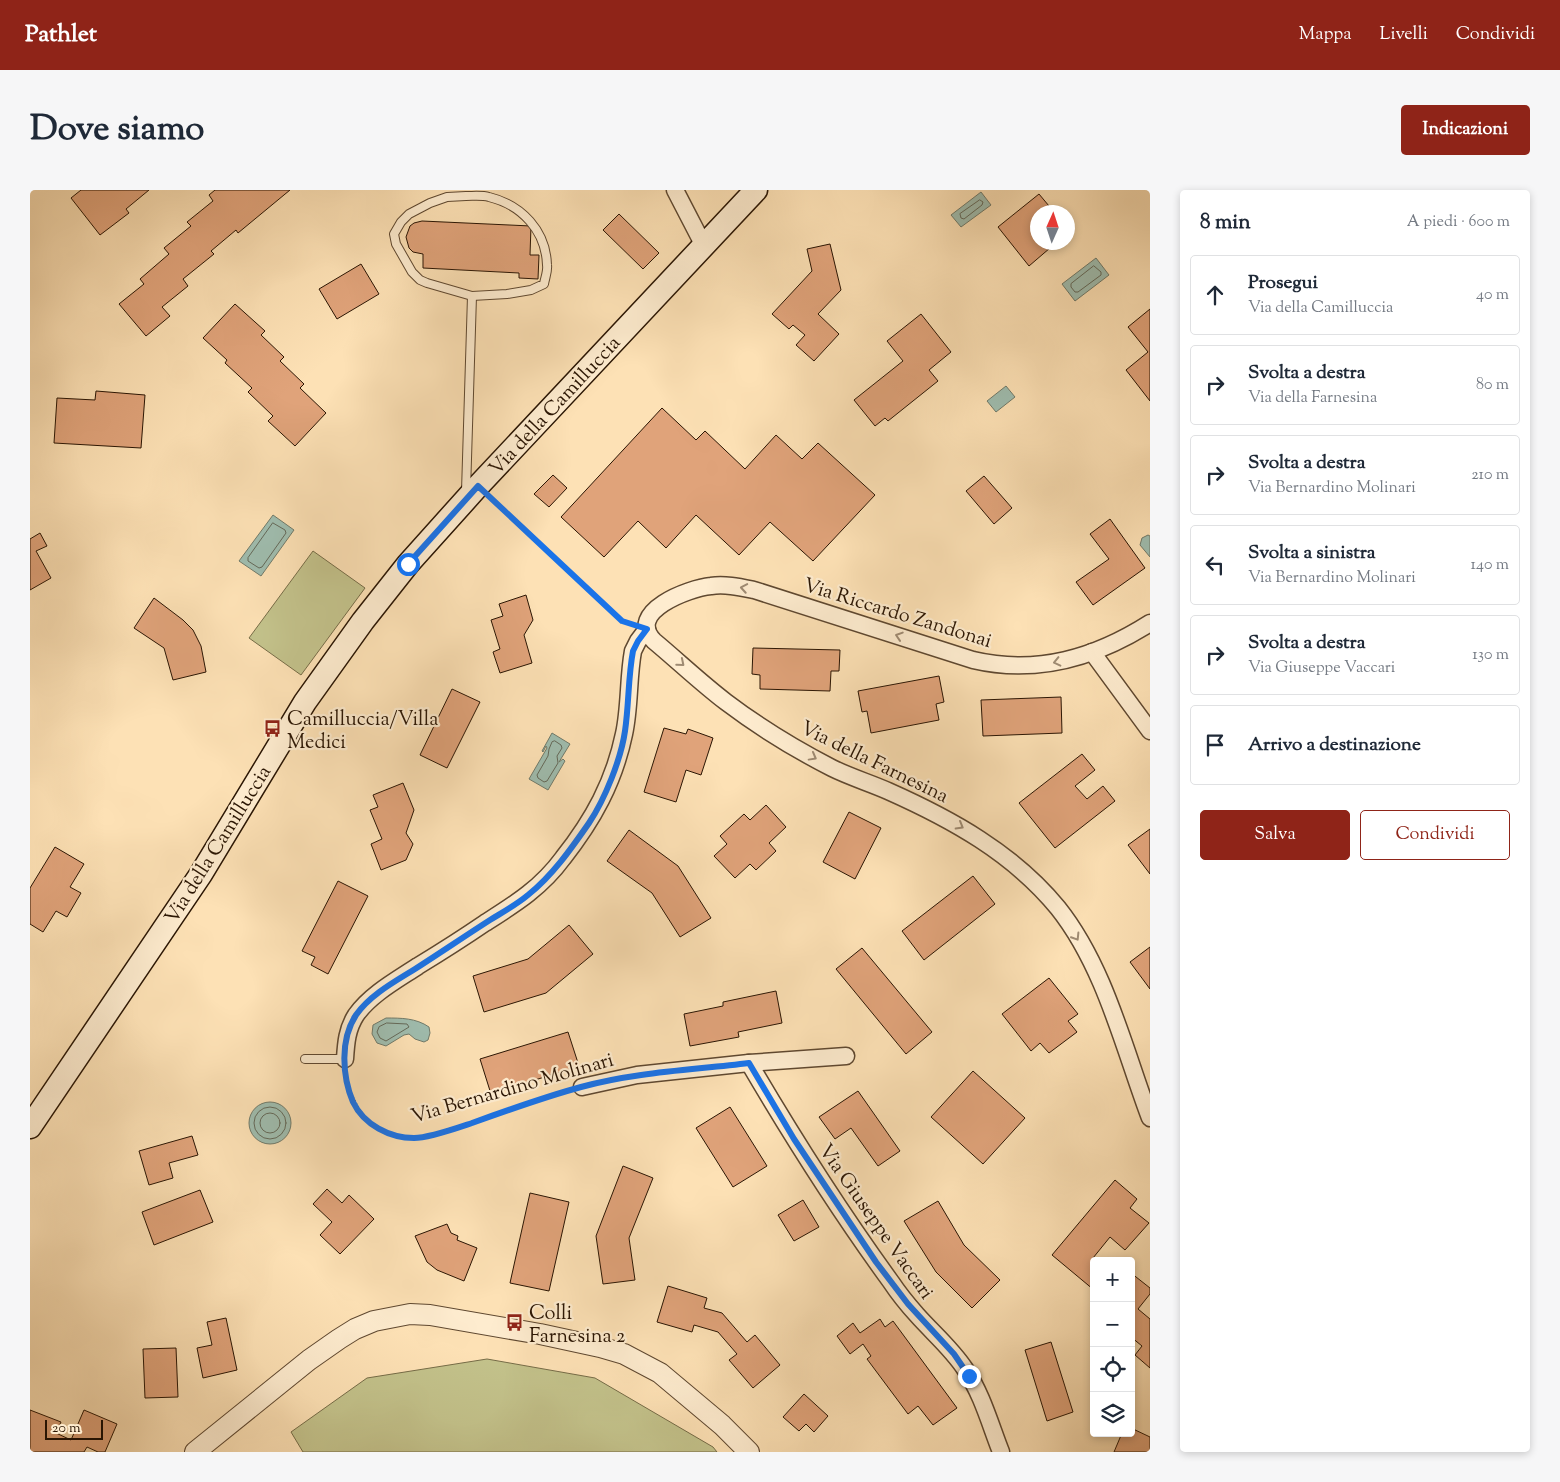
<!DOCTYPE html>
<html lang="it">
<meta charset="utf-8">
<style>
:root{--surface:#fff;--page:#f6f6f7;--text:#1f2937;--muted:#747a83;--line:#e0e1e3;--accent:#8f2418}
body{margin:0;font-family:"Sorts Mill Goudy",serif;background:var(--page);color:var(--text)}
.controls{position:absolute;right:15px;bottom:15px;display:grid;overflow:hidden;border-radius:5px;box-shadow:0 2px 8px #0003}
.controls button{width:45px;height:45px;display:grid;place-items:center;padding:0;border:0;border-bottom:1px solid var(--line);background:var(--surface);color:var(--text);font:25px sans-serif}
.compass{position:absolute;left:1000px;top:15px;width:45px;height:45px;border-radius:50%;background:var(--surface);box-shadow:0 2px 8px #0003;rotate:3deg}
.scale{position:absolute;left:15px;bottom:12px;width:58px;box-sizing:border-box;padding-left:5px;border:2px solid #2a1503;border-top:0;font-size:14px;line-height:18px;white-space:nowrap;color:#2a1503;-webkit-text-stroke:4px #feeccf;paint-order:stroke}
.stop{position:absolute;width:15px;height:15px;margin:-11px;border:4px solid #1a73e8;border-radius:50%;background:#fff}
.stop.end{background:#1a73e8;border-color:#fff;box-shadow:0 1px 5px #0008}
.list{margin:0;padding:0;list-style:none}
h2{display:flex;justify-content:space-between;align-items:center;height:65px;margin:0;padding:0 20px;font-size:21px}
h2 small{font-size:16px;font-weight:400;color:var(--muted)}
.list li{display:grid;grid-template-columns:32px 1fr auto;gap:15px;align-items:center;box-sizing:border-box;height:80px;margin:0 10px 10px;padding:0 10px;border:1px solid var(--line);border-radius:5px}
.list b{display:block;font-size:19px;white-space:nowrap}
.list p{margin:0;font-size:16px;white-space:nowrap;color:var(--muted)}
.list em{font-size:16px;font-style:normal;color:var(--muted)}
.actions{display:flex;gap:10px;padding:15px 20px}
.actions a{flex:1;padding:11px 0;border:1px solid var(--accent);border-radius:5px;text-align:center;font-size:18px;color:var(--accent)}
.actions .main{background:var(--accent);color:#fff}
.icon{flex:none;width:28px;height:28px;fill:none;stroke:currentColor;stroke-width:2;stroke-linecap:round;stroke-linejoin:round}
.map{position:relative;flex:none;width:1120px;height:1262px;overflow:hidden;border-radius:5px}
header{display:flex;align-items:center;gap:30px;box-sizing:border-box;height:70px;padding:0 25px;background:var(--accent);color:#fff}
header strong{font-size:24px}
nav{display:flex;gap:28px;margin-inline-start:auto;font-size:18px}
.intro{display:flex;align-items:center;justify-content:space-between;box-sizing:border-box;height:120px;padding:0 30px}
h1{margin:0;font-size:35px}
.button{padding:12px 22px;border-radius:5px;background:var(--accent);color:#fff;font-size:18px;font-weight:700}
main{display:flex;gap:30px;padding:0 30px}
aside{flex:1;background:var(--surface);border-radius:5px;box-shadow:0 2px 8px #0003}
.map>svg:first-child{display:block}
</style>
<header>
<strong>Pathlet</strong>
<nav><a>Mappa</a><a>Livelli</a><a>Condividi</a></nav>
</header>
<div class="intro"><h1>Dove siamo</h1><a class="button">Indicazioni</a></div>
<main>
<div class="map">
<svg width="1120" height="1262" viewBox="0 0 1120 1262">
<rect width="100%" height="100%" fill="#fde1b5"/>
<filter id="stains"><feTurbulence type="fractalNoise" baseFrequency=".004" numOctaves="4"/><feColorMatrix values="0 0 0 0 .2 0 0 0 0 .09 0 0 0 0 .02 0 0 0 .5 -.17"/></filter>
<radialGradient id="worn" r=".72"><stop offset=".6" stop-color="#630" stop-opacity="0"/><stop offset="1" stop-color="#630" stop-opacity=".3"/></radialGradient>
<g fill="#c3c28b" stroke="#766c47">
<path d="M 283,361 L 335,398 L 271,485 L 219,448 Z"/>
<path d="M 457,1169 L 565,1188 L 683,1257 L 687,1262 L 273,1262 L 261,1242 L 337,1188 Z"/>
</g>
<g fill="#9fbdaf" stroke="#707a6a">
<path d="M 951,2 L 961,15 L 931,37 L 921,25 Z"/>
<path d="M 1066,68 L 1079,85 L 1045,111 L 1032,94 Z"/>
<path d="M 976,196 L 985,207 L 966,222 L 957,211 Z"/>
<path d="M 243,325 L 264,340 L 231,386 L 209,371 Z"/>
<path d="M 1118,345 L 1120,346 L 1120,367 L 1110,355 L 1112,348 Z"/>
<path d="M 522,543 L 540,554 L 529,572 L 533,569 L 535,571 L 518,600 L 499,589 L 517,558 L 516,556 L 513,562 L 512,561 Z"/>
<path d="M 356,828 C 371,828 386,828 399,837 L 400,843 L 398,850 L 394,852 L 385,849 L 379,844 L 374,845 L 356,856 L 347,853 L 342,844 L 343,835 Z"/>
<circle cx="240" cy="933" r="21"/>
</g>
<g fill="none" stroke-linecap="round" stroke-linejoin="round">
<g stroke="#646959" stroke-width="1">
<path d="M 950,10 L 953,12 L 952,15 L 934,29 L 931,28 L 930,24 Z"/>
<path d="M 1064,76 L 1071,82 L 1071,85 L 1048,102 L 1045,102 L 1041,97 L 1041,94 Z"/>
<path d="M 243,333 L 255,340 L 256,343 L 232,377 L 229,378 L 218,371 L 218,368 Z"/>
<path d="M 525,551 L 531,555 L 532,558 L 527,566 L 528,573 L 517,591 L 514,592 L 508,588 L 507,585 L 518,566 L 519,559 L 522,552 Z"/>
<path d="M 357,833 L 377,834 L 379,837 L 356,851 L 350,848 L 347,842 L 349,837 Z"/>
<circle cx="240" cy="933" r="16"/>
<circle cx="240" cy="933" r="10"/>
</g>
</g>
<g fill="#e0a37a" stroke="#2a1503">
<path d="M 51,0 L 119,0 L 96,19 L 99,23 L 70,45 L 41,8 Z"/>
<path d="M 185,0 L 260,0 L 208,43 L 206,40 L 181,61 L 184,64 L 153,89 L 158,96 L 132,117 L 140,126 L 116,146 L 89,114 L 114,94 L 110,89 L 139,64 L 134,58 L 161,36 L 157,32 L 183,11 L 179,5 Z"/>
<path d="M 1009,4 L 1024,22 L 1008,22 L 1008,52 L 1027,52 L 999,76 L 968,37 Z"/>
<path d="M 589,24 L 629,63 L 613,79 L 573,40 Z"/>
<path d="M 392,31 L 501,36 L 500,65 L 509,65 L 508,89 L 489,88 L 489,83 L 393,78 L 393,64 L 383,62 L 379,58 L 376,47 L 380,36 L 384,33 Z"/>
<path d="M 800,54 L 811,100 L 788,124 L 809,144 L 784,171 L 766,155 L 775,145 L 763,135 L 759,139 L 742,124 L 782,81 L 777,59 Z"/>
<path d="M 331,74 L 349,104 L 307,129 L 289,99 Z"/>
<path d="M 205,114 L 235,141 L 231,145 L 254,167 L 250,171 L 274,194 L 270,198 L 296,223 L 265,256 L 238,231 L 243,226 L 218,202 L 222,198 L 195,173 L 197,170 L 173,148 Z"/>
<path d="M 1120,119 L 1120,211 L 1096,180 L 1118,162 L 1098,137 Z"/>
<path d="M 891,124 L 921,162 L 899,180 L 908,191 L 858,231 L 855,228 L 845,236 L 824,210 L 873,171 L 857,151 Z"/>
<path d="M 66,201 L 115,205 L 111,258 L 24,253 L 27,208 L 65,210 Z"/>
<path d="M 632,218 L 666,250 L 675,241 L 715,279 L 746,245 L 772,269 L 788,253 L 845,305 L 783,371 L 740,332 L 709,365 L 666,325 L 636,358 L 608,331 L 574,367 L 531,327 Z"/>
<path d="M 523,285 L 537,298 L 519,317 L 504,304 Z"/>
<path d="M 954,286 L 982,318 L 964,334 L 936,301 Z"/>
<path d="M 1080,329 L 1115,378 L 1063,415 L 1046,392 L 1079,369 L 1060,344 Z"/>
<path d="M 10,343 L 17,356 L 6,361 L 21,388 L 0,400 L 0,349 Z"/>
<path d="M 496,405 L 503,430 L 494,445 L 502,473 L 470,483 L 463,462 L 470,459 L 461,430 L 473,426 L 469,414 Z"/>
<path d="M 124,408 L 153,430 L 163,440 L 171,456 L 176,482 L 143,490 L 134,458 L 104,438 Z"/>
<path d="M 723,458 L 810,460 L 809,481 L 801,481 L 800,501 L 730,499 L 730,485 L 722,484 Z"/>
<path d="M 909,486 L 914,512 L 906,514 L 909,530 L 841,543 L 837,521 L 832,522 L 828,501 Z"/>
<path d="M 422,499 L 450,512 L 417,578 L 390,565 Z"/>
<path d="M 1031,507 L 1032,543 L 953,546 L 951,510 Z"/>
<path d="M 634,538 L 656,544 L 658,539 L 683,548 L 671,585 L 656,580 L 646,612 L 614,602 Z"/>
<path d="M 1052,564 L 1065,580 L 1045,596 L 1057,609 L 1073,596 L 1085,611 L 1025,658 L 989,613 Z"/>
<path d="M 373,593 L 384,620 L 376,643 L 383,654 L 376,670 L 351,680 L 341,654 L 352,649 L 340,620 L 348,617 L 343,605 Z"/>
<path d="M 736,615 L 756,637 L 739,653 L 746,661 L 726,680 L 720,674 L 705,688 L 684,666 L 697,654 L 690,646 L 714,624 L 720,630 Z"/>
<path d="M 819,622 L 851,638 L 825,689 L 793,672 Z"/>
<path d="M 1120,639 L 1120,684 L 1098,655 Z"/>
<path d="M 599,640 L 648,676 L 681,728 L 650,747 L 622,703 L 577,671 Z"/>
<path d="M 25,657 L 54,674 L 40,697 L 51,703 L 37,727 L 26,721 L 13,742 L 0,734 L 0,698 Z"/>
<path d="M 943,686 L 965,714 L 894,770 L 872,741 Z"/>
<path d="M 308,691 L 338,706 L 298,784 L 281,775 L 285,767 L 272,761 Z"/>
<path d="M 539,735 L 563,764 L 516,803 L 454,822 L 443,786 L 498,769 Z"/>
<path d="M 1120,757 L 1120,799 L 1100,772 Z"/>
<path d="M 832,758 L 902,842 L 876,864 L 806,779 Z"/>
<path d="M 1019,788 L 1048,824 L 1038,831 L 1047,842 L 1019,863 L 1010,853 L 1001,861 L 972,824 Z"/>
<path d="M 746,801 L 752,833 L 708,842 L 709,847 L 660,856 L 654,824 L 693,816 L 693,812 Z"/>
<path d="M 538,842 L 549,876 L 461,904 L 450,869 Z"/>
<path d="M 943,881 L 995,928 L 953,974 L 901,927 Z"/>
<path d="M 828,901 L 870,961 L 848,976 L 821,938 L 805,949 L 789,927 Z"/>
<path d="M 700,917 L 737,976 L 703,997 L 666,938 Z"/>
<path d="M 162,946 L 168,965 L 139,973 L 143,988 L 119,995 L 109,961 Z"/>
<path d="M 593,976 L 623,988 L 599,1048 L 605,1090 L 573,1094 L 566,1046 Z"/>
<path d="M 1085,990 L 1107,1009 L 1100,1018 L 1119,1033 L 1095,1060 L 1080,1047 L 1063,1068 L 1066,1071 L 1064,1071 L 1064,1100 L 1022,1065 Z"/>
<path d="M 297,999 L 312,1013 L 319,1005 L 344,1029 L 310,1064 L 290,1045 L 302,1032 L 283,1014 Z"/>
<path d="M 170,1000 L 183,1032 L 124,1055 L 112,1022 Z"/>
<path d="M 500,1003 L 539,1012 L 519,1101 L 480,1093 Z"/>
<path d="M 773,1010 L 789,1037 L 764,1051 L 748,1025 Z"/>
<path d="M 908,1011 L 934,1055 L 970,1090 L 942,1118 L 906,1082 L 874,1031 Z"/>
<path d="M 417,1034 L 421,1043 L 428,1046 L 427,1050 L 447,1058 L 434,1091 L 407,1080 L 397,1072 L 385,1046 Z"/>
<path d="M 1101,1083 L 1120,1098 L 1120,1104 L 1108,1119 L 1120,1129 L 1120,1178 L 1105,1165 L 1112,1156 L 1101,1147 Z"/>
<path d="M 638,1096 L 677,1108 L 674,1118 L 692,1123 L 717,1152 L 725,1145 L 750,1175 L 723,1198 L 699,1170 L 707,1164 L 688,1142 L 664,1135 L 662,1142 L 627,1132 Z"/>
<path d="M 196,1128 L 207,1180 L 173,1188 L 167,1158 L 182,1155 L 177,1132 Z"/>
<path d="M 850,1129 L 855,1137 L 863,1131 L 927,1218 L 903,1235 L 888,1216 L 878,1224 L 837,1169 L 841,1166 L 833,1154 L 820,1164 L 807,1146 L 823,1133 L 830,1143 Z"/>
<path d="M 1021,1152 L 1043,1222 L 1017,1231 L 995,1160 Z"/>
<path d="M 146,1158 L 148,1207 L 115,1208 L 113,1159 Z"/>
<path d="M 774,1204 L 798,1226 L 784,1242 L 776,1234 L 769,1241 L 753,1227 Z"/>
<path d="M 0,1220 L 31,1232 L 26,1243 L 41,1250 L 54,1220 L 87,1234 L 75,1262 L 68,1262 L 57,1257 L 54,1262 L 0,1262 Z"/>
<path d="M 1101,1238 L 1120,1247 L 1120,1262 L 1084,1262 L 1092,1243 L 1101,1243 Z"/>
</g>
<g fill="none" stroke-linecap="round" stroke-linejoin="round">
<defs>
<g id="service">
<path d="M 436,6 C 444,6 452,5 459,7 C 492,15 516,41 517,75 C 518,81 515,88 514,94 L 501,100 L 477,104 L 442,106 L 397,93 L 390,90 L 382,82 L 366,54 L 364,44 L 371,32 L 379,24 L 400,13 L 417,7 Z"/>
<path d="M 436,301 L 442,106"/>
<path d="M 275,869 L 315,869"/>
</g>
<g id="minor">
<path d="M 645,0 L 674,56"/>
<path d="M 1120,433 C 1065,468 1007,485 943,470 L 724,400 C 709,397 695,394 681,396 C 659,398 595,422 624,451 C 648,471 671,493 696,512 C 729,537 765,559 802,578 C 820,587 840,593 858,601 C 921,629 983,663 1028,718 C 1075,777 1094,859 1120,928"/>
<path d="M 1062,462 L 1120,541"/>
<path d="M 315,869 C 316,853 317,839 326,825 C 341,804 367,790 388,776 C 411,762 433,748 455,733 C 485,714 511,698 533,668 C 563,630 584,592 594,544 C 600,517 598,488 603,461 L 608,451 L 617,439"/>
<path d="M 719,873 C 763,948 810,1022 861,1092 C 869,1104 878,1115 887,1125 C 903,1143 922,1159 935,1179 C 952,1204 960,1234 971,1262"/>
<path d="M 552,897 L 607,885 L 719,873 L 816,866"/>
</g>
<path id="tertiary" d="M 165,1262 L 279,1170 L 309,1149 L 325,1139 L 344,1131 L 380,1124 L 400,1125 L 510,1144 L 570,1157 L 594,1164 L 630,1183 L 692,1235 L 719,1262"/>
<path id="secondary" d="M 0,937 L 171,684 L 275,512 L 333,431 L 378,374 L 448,296 L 726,0"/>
</defs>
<use href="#service" stroke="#5f4830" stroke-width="10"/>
<use href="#minor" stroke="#5f4830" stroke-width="19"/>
<use href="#tertiary" stroke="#5f4830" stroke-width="22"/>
<use href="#secondary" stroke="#2a1503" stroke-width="25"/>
<g stroke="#2a1503" stroke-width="3" stroke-dasharray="1 2.5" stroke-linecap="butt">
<path d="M 463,310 L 592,431 L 600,434"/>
<path d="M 316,884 C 321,921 348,952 388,948 C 399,947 410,942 421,939 C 460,928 498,913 537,901"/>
</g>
<use href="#service" stroke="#feeccf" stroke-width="8"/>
<use href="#minor" stroke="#feeccf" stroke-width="16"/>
<use href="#tertiary" stroke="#feeccf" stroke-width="20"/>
<use href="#secondary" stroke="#feeccf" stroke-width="22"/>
</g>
<defs><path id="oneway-chevron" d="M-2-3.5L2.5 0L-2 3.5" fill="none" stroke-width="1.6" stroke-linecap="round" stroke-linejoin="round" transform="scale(1.25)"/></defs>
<g stroke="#9f8b73">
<use href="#oneway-chevron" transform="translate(714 398) rotate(-170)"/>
<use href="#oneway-chevron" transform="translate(869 446) rotate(-162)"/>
<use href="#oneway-chevron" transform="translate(1027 472) rotate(167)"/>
<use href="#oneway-chevron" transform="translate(651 473) rotate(40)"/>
<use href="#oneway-chevron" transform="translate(783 567) rotate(29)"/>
<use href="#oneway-chevron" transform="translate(930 636) rotate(30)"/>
<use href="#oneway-chevron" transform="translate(1046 747) rotate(58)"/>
</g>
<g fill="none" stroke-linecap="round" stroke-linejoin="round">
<path stroke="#1a73e8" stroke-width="6" d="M 378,374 L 448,296 L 592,431 L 617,439 L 608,451 L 603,461 C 598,487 599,514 595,541 C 591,569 575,609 559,633 C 541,659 522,686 498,705 C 486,715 473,722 460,730 C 435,746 410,763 385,779 C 364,792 340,805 326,825 C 310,849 312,886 323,912 C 334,935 360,948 384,948 C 399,948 427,938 442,933 C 478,920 514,907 551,897 C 606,882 663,880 719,873 L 764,949 L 846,1072 L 878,1114 L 924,1164 L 939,1186"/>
</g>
<defs>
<symbol id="bus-bare" viewBox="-9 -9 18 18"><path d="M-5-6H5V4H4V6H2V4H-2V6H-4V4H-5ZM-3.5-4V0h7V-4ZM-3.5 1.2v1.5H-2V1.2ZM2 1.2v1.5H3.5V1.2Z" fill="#8f2418" stroke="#feeccf" stroke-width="2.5" paint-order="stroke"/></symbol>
</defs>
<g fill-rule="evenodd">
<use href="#bus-bare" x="230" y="526" width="25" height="25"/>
<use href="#bus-bare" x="472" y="1120" width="25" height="25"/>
</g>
<g text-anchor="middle" stroke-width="4.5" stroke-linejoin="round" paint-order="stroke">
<g font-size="20" fill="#2a1503" stroke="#feeccf">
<text transform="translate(524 215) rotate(-47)" y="7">Via della Camilluccia</text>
<text transform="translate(868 422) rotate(17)" y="7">Via Riccardo Zandonai</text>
<text transform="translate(845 571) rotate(26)" y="7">Via della Farnesina</text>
<text transform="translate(187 654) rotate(-58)" y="7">Via della Camilluccia</text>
<text transform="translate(482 897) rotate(-16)" y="7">Via Bernardino Molinari</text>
<text transform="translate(847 1031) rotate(55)" y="7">Via Giuseppe Vaccari</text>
</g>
<g font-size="20" fill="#2a1503" stroke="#feeccf" text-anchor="start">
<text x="257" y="535">Camilluccia/Villa<tspan x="257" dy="23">Medici</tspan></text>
<text x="499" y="1129">Colli<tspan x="499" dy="23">Farnesina 2</tspan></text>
</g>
</g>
<rect width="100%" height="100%" filter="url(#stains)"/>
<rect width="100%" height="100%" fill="url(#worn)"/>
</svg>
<div class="controls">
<button>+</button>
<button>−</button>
<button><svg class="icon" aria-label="locate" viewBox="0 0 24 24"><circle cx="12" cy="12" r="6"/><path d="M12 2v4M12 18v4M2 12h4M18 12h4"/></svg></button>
<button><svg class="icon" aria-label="layers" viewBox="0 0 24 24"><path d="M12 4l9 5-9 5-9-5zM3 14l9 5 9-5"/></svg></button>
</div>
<svg class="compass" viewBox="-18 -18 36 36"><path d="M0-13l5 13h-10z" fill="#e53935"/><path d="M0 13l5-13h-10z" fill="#747a83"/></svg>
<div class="scale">20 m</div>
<div class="stop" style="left:378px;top:374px"></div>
<div class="stop end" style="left:939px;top:1186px"></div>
</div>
<aside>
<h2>8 min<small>A piedi · 600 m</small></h2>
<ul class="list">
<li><svg class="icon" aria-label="ahead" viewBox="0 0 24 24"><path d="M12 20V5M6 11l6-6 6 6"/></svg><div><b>Prosegui</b><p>Via della Camilluccia</p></div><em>40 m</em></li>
<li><svg class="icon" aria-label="right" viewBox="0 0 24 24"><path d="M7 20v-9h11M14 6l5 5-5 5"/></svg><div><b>Svolta a destra</b><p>Via della Farnesina</p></div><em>80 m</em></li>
<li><svg class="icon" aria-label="right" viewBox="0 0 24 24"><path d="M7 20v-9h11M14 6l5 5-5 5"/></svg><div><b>Svolta a destra</b><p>Via Bernardino Molinari</p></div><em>210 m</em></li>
<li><svg class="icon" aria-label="left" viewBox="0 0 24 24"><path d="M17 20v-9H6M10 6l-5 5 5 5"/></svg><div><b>Svolta a sinistra</b><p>Via Bernardino Molinari</p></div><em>140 m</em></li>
<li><svg class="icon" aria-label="right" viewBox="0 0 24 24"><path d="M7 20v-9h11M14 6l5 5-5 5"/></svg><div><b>Svolta a destra</b><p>Via Giuseppe Vaccari</p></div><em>130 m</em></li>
<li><svg class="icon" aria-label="arrive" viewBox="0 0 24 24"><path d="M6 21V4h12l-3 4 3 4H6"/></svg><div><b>Arrivo a destinazione</b></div></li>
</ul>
<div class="actions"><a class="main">Salva</a><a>Condividi</a></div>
</aside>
</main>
